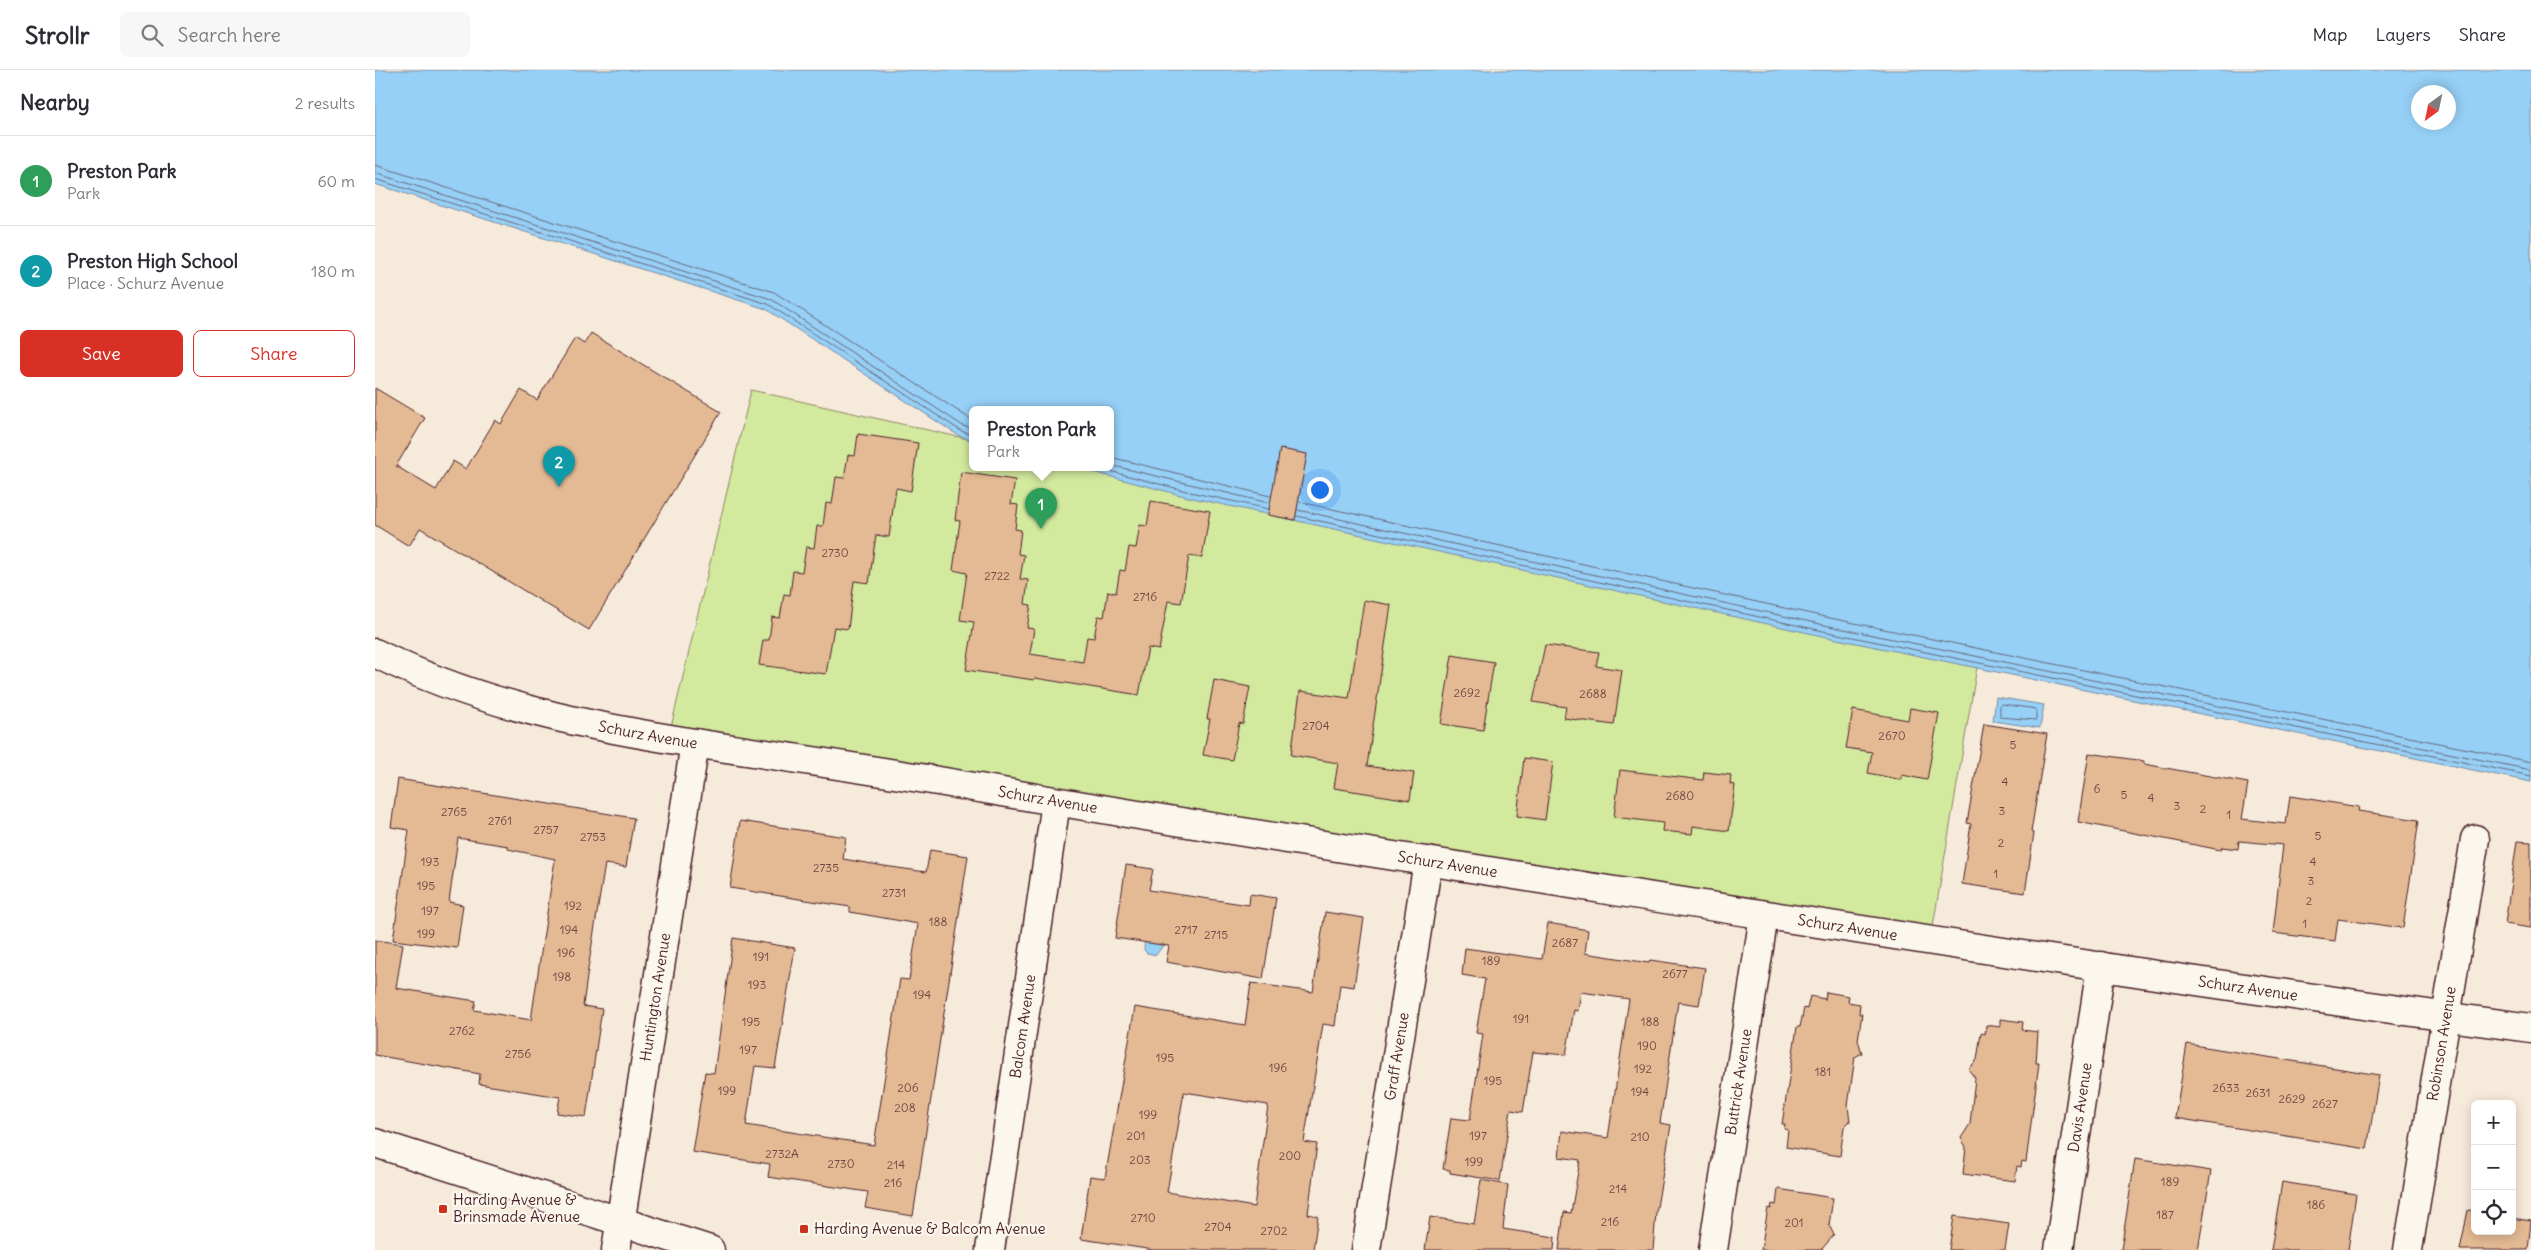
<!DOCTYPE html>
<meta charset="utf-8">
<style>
:root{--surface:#fff;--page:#f7f7f7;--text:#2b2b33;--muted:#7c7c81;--line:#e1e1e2;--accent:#d93025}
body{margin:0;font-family:Delius,sans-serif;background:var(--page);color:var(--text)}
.controls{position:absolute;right:15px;bottom:15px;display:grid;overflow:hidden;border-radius:8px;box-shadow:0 2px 12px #0003}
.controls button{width:45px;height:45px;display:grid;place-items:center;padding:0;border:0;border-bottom:1px solid var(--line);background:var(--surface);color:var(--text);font:25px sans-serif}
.compass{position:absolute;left:2036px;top:15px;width:45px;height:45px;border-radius:50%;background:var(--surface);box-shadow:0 2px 12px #0003;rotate:213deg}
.you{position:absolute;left:944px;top:419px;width:18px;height:18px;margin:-12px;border:4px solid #fff;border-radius:50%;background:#1a73e8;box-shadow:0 0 0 8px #1a73e833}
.badge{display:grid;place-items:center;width:32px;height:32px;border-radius:50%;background:var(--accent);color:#fff;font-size:16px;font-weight:700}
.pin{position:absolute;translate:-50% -41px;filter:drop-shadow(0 1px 2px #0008)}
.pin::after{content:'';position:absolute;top:26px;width:18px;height:15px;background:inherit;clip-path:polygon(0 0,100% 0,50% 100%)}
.popup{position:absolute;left:594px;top:336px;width:145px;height:65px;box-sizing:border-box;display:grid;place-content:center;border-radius:8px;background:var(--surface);filter:drop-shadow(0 1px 4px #0005);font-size:16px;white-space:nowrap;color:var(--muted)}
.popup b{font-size:19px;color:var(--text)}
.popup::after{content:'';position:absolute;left:50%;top:100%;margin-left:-10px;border:10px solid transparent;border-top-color:var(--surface)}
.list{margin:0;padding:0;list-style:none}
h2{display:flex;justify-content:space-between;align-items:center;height:65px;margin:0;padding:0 20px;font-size:21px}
h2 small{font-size:16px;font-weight:400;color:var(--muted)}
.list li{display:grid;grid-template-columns:32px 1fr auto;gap:15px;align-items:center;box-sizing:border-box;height:90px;padding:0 20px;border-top:1px solid var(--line)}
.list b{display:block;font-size:19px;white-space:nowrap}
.list p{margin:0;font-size:16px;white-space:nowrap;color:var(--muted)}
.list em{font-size:16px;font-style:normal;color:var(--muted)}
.actions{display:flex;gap:10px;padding:15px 20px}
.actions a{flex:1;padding:11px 0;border:1px solid var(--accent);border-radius:8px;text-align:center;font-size:18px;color:var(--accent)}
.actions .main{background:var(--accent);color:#fff}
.icon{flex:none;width:28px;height:28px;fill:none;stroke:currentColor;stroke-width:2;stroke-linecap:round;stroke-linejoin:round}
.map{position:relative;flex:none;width:2156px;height:1180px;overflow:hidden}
header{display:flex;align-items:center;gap:30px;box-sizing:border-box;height:70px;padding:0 25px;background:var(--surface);border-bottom:1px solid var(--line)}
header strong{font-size:24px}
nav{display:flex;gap:28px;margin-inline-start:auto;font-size:18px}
.search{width:350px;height:45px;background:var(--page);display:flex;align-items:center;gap:12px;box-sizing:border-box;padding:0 18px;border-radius:8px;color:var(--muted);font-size:19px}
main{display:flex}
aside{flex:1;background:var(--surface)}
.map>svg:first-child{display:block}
</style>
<header>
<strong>Strollr</strong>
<div class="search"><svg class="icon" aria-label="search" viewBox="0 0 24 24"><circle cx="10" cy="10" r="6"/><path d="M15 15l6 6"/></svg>Search here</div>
<nav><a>Map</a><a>Layers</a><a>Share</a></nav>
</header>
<main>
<aside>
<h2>Nearby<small>2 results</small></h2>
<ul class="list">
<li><span class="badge" style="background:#2e9e5b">1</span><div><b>Preston Park</b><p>Park</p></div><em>60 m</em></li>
<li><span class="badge" style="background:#0f9aa8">2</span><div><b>Preston High School</b><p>Place · Schurz Avenue</p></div><em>180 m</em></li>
</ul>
<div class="actions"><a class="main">Save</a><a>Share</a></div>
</aside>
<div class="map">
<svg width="2156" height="1180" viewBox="0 0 2156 1180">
<rect width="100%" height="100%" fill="#f6ebda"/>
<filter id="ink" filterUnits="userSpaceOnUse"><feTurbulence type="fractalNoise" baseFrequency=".02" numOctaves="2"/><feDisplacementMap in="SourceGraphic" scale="10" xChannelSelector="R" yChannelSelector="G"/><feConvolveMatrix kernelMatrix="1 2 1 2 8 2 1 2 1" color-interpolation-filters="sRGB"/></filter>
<g filter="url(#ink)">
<path fill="#d2e99e" stroke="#8e8464" d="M 376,320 L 597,370 L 597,398 L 719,398 L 1602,597 L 1557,862 L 296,657 Z"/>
<g fill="#96d0f6" stroke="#7889a5" fill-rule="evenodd">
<path d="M 0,0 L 2156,0 L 2156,712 L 1452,567 L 813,427 L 703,398 L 735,398 L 735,340 L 597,340 L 597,370 L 584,366 L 391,239 L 0,114 ZM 2044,22 L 2074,22 L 2074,52 L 2044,52 Z"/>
<path d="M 1621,627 L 1669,635 L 1665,658 L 1618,651 Z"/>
<path d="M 771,852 L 790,855 L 787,877 L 781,885 L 772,883 L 769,880 Z"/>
</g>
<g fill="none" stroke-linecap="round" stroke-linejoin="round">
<g stroke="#68667c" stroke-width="1">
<path d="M 0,95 L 399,222 L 597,350"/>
<path d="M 0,103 L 396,229 L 588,356 L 597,358"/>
<path d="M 0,109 L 393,234 L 586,361 L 597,365"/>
<path d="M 735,387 L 895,426"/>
<path d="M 735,395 L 894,433"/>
<path d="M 723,398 L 815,422 L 893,439"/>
<path d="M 925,432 L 1455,548 L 2156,692"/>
<path d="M 923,440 L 1454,556 L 2156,700"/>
<path d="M 922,446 L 1453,562 L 2156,706"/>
<path d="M 1627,634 L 1661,639 L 1661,650 L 1625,647 L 1625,636 Z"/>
</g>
</g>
<g fill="#e3ba93" stroke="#4a1f2b" fill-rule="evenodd">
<path d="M 216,263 L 346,342 L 214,560 L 45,458 L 34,476 L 0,455 L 0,318 L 50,348 L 21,396 L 61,420 L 78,391 L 91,399 L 120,350 L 126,354 L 146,320 L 162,330 L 200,268 L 209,274 Z"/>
<path d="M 483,364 L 543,373 L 536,421 L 521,418 L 514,467 L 501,465 L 494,513 L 479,511 L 473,559 L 459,557 L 451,604 L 384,595 L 388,570 L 394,570 L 397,547 L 405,548 L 409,524 L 415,525 L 418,501 L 427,502 L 431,477 L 439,478 L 442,456 L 448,456 L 451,433 L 457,434 L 461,407 L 469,408 L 473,385 L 480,386 Z"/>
<path d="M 905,379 L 932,384 L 920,450 L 893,445 Z"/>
<path d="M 586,402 L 640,410 L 636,434 L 643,435 L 640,459 L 646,460 L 643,484 L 649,485 L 645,509 L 653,510 L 650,534 L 656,535 L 652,558 L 659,559 L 655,584 L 708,592 L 712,567 L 719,568 L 723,546 L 729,547 L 733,521 L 741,523 L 745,500 L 750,501 L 754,477 L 761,478 L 765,455 L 772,456 L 776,431 L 835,441 L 827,488 L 814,486 L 806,533 L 793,531 L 784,580 L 773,578 L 764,625 L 660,608 L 659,610 L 591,600 L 599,552 L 585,550 L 592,503 L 578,500 L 585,451 L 580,450 Z"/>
<path d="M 989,530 L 1016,535 L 992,696 L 1039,703 L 1035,730 L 959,718 L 963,693 L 916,685 L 925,621 L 974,628 Z"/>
<path d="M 1170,575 L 1224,582 L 1221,596 L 1247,600 L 1239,655 L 1189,648 L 1191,637 L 1158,632 Z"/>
<path d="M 1077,585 L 1119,592 L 1108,660 L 1066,654 Z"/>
<path d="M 839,610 L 875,617 L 868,654 L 864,653 L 857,690 L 828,685 L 835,649 L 832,649 Z"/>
<path d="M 1535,638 L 1564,643 L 1552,710 L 1527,705 L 1527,710 L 1493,703 L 1497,682 L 1471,678 L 1478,640 L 1533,650 Z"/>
<path d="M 1609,654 L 1672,664 L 1656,762 L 1659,763 L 1650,823 L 1587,814 L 1596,754 L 1592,753 Z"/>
<path d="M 1714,683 L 1769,691 L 1769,694 L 1873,713 L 1867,749 L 1911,754 L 1915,726 L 1984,737 L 1983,741 L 2044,750 L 2028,858 L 1963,849 L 1960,871 L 1898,863 L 1908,775 L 1864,771 L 1863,779 L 1847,777 L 1846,780 L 1703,752 Z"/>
<path d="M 1149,688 L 1178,692 L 1170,750 L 1142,746 Z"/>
<path d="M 1245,700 L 1328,710 L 1329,702 L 1356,705 L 1355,714 L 1360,715 L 1354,761 L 1318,756 L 1317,764 L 1287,761 L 1288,753 L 1239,747 Z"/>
<path d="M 23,709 L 259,748 L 251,797 L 230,794 L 213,899 L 208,936 L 227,939 L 211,1047 L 182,1043 L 185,1027 L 104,1014 L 105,1004 L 0,985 L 0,870 L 28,874 L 21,918 L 101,931 L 99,940 L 156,950 L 180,789 L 133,779 L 133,776 L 83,768 L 74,832 L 88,835 L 82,878 L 18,870 L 34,760 L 16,757 Z"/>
<path d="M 365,751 L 471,767 L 468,789 L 509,796 L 551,802 L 555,780 L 593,786 L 538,1146 L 490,1138 L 493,1122 L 393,1107 L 395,1094 L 317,1082 L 330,1002 L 339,1003 L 358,868 L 420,878 L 400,998 L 380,996 L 371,1055 L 499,1075 L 525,909 L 534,910 L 543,854 L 475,842 L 475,837 L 355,818 Z"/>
<path d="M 2142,771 L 2156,772 L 2156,858 L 2130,854 Z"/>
<path d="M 751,795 L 778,799 L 774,820 L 874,835 L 875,824 L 901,828 L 888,909 L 791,892 L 794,876 L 740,868 Z"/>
<path d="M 950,842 L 989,848 L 979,917 L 965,915 L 960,956 L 948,954 L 929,1072 L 942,1074 L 933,1144 L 943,1146 L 938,1180 L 779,1180 L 706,1169 L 715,1106 L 730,1108 L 760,937 L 870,955 L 876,913 L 938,922 ZM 809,1022 L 893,1035 L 879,1137 L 792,1122 Z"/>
<path d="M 1173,853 L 1213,860 L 1210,883 L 1274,893 L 1275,890 L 1330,898 L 1324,935 L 1303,932 L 1285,1053 L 1296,1055 L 1281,1143 L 1278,1180 L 1184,1180 L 1189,1142 L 1196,1143 L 1205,1090 L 1184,1087 L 1187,1061 L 1233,1068 L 1254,929 L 1206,922 L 1203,941 L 1199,940 L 1191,985 L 1158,982 L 1148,1042 L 1136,1040 L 1125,1111 L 1075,1103 L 1075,1100 L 1068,1099 L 1076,1048 L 1095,1050 L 1108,964 L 1101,963 L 1110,909 L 1087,905 L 1090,878 L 1167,889 Z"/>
<path d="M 1451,922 L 1474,926 L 1473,932 L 1485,934 L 1484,944 L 1487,944 L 1483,970 L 1487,983 L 1480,987 L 1473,1036 L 1475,1051 L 1469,1057 L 1465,1086 L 1411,1077 L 1413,1060 L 1409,1059 L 1410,1054 L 1407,1054 L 1422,957 L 1425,957 L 1429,938 L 1432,939 L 1435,926 L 1450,929 Z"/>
<path d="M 1625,949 L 1648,952 L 1647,960 L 1663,962 L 1661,993 L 1664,993 L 1651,1092 L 1647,1091 L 1646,1097 L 1642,1096 L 1640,1111 L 1588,1104 L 1591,1077 L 1586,1068 L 1595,1054 L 1600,1008 L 1593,999 L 1602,990 L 1606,963 L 1610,964 L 1611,955 L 1625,957 Z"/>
<path d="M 1812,974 L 2004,1005 L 1992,1079 L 1800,1048 Z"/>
<path d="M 1760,1089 L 1836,1101 L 1823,1180 L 1746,1180 Z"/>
<path d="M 1106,1110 L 1133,1115 L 1128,1159 L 1180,1167 L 1179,1180 L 1050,1180 L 1055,1147 L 1099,1154 Z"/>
<path d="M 1907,1112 L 1981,1124 L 1973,1180 L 1896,1180 Z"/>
<path d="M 1403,1119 L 1458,1128 L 1454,1155 L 1459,1165 L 1446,1180 L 1386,1180 L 1393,1138 L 1396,1139 L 1397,1134 L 1401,1135 Z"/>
<path d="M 2093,1140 L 2100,1141 L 2100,1161 L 2137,1161 L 2137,1148 L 2156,1151 L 2153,1180 L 2085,1180 Z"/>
<path d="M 1579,1146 L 1634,1154 L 1630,1180 L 1574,1180 Z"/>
</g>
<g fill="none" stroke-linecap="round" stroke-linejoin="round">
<defs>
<g id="minor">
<path id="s1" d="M 0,583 C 116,641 243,662 371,681 C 451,693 531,705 610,719 C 809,754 1009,784 1208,816 C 1524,866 1839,916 2156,958"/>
<path d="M 0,1073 L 335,1180"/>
<path id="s2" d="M 241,1180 L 320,673"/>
<path id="s3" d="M 615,1180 L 681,732"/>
<path id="s4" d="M 991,1180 L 1053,791"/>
<path id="s5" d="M 1338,1180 L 1389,845"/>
<path id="s6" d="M 1684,1180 L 1726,896"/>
<path id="s7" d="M 2033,1180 L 2100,769"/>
</g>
</defs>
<use href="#minor" stroke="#4a1f2b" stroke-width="31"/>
<use href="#minor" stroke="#fbf7ec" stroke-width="28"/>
</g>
</g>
<g fill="#c8321e" stroke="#fbf7ec" stroke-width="2">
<rect x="63" y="1134" width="10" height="10" rx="2.5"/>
<rect x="424" y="1154" width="10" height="10" rx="2.5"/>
</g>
<g text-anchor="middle" stroke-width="4.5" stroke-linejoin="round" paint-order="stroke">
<g font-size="12" fill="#704645">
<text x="460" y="487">2730</text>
<text x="622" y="510">2722</text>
<text x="770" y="531">2716</text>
<text x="1092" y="627">2692</text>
<text x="1218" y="628">2688</text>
<text x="941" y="660">2704</text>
<text x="1517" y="670">2670</text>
<text x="1638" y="679">5</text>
<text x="1630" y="716">4</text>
<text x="1722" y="723">6</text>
<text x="1749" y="729">5</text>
<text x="1305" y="730">2680</text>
<text x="1776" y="732">4</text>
<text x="1802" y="740">3</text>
<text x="1828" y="743">2</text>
<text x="1627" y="745">3</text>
<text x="79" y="746">2765</text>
<text x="1854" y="749">1</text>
<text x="125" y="755">2761</text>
<text x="171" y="764">2757</text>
<text x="1943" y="770">5</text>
<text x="218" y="771">2753</text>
<text x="1626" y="777">2</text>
<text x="55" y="796">193</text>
<text x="1938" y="796">4</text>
<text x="451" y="802">2735</text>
<text x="1621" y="808">1</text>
<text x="1936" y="815">3</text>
<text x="51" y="820">195</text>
<text x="519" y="827">2731</text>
<text x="1934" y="835">2</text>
<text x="198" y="840">192</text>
<text x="55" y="845">197</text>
<text x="563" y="856">188</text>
<text x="1930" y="858">1</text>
<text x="194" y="864">194</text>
<text x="811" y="864">2717</text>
<text x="51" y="868">199</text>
<text x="841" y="869">2715</text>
<text x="1190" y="877">2687</text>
<text x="191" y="887">196</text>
<text x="386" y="891">191</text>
<text x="1116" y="895">189</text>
<text x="1300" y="908">2677</text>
<text x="187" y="911">198</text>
<text x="382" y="919">193</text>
<text x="547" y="929">194</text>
<text x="1146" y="953">191</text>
<text x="376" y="956">195</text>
<text x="1275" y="956">188</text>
<text x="87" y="965">2762</text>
<text x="1272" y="980">190</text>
<text x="373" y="984">197</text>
<text x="143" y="988">2756</text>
<text x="790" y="992">195</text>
<text x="903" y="1002">196</text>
<text x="1268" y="1003">192</text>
<text x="1448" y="1006">181</text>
<text x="1118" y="1015">195</text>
<text x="533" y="1022">206</text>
<text x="1851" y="1022">2633</text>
<text x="352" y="1025">199</text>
<text x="1265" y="1026">194</text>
<text x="1883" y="1027">2631</text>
<text x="1917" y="1033">2629</text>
<text x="1950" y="1038">2627</text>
<text x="530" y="1042">208</text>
<text x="773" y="1049">199</text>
<text x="761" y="1070">201</text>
<text x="1103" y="1070">197</text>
<text x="1265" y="1071">210</text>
<text x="407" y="1088">2732A</text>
<text x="915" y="1090">200</text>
<text x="765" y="1094">203</text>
<text x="1099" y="1096">199</text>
<text x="466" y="1098">2730</text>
<text x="521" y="1099">214</text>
<text x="1795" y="1116">189</text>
<text x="518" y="1117">216</text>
<text x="1243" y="1123">214</text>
<text x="1941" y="1139">186</text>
<text x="1790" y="1149">187</text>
<text x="768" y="1152">2710</text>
<text x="1235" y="1156">216</text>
<text x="1419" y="1157">201</text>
<text x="843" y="1161">2704</text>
<text x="899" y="1165">2702</text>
</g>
<g font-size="15" fill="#4a1f2b" stroke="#fbf7ec">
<text dy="5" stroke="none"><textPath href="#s1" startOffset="286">Schurz Avenue</textPath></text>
<text dy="5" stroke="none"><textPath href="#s1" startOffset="691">Schurz Avenue</textPath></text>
<text dy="5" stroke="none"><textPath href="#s1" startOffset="1096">Schurz Avenue</textPath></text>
<text dy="5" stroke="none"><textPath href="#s1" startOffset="1501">Schurz Avenue</textPath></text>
<text dy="5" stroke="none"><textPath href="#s1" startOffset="1906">Schurz Avenue</textPath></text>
<text dy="5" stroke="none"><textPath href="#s2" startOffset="256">Huntington Avenue</textPath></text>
<text dy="5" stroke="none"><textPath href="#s3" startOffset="226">Balcom Avenue</textPath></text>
<text dy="5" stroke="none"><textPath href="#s7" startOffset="209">Robinson Avenue</textPath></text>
<text dy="5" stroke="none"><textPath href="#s4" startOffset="196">Graff Avenue</textPath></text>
<text dy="5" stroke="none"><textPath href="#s5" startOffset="170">Buttrick Avenue</textPath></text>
<text dy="5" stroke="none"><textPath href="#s6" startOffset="144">Davis Avenue</textPath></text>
</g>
<g font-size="15" fill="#4a1f2b" stroke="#fbf7ec" text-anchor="start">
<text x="78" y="1135">Harding Avenue &amp;<tspan x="78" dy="17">Brinsmade Avenue</tspan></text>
<text x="439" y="1164">Harding Avenue &amp; Balcom Avenue</text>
</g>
</g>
</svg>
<div class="controls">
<button>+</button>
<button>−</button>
<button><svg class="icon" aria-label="locate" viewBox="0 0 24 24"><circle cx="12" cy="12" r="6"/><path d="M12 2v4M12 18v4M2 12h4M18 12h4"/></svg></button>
</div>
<svg class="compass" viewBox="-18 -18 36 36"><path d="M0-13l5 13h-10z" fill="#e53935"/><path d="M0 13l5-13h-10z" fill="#7c7c81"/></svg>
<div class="you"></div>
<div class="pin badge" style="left:666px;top:459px;background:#2e9e5b">1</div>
<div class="popup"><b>Preston Park</b>Park</div>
<div class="pin badge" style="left:184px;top:417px;background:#0f9aa8">2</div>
</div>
</main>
